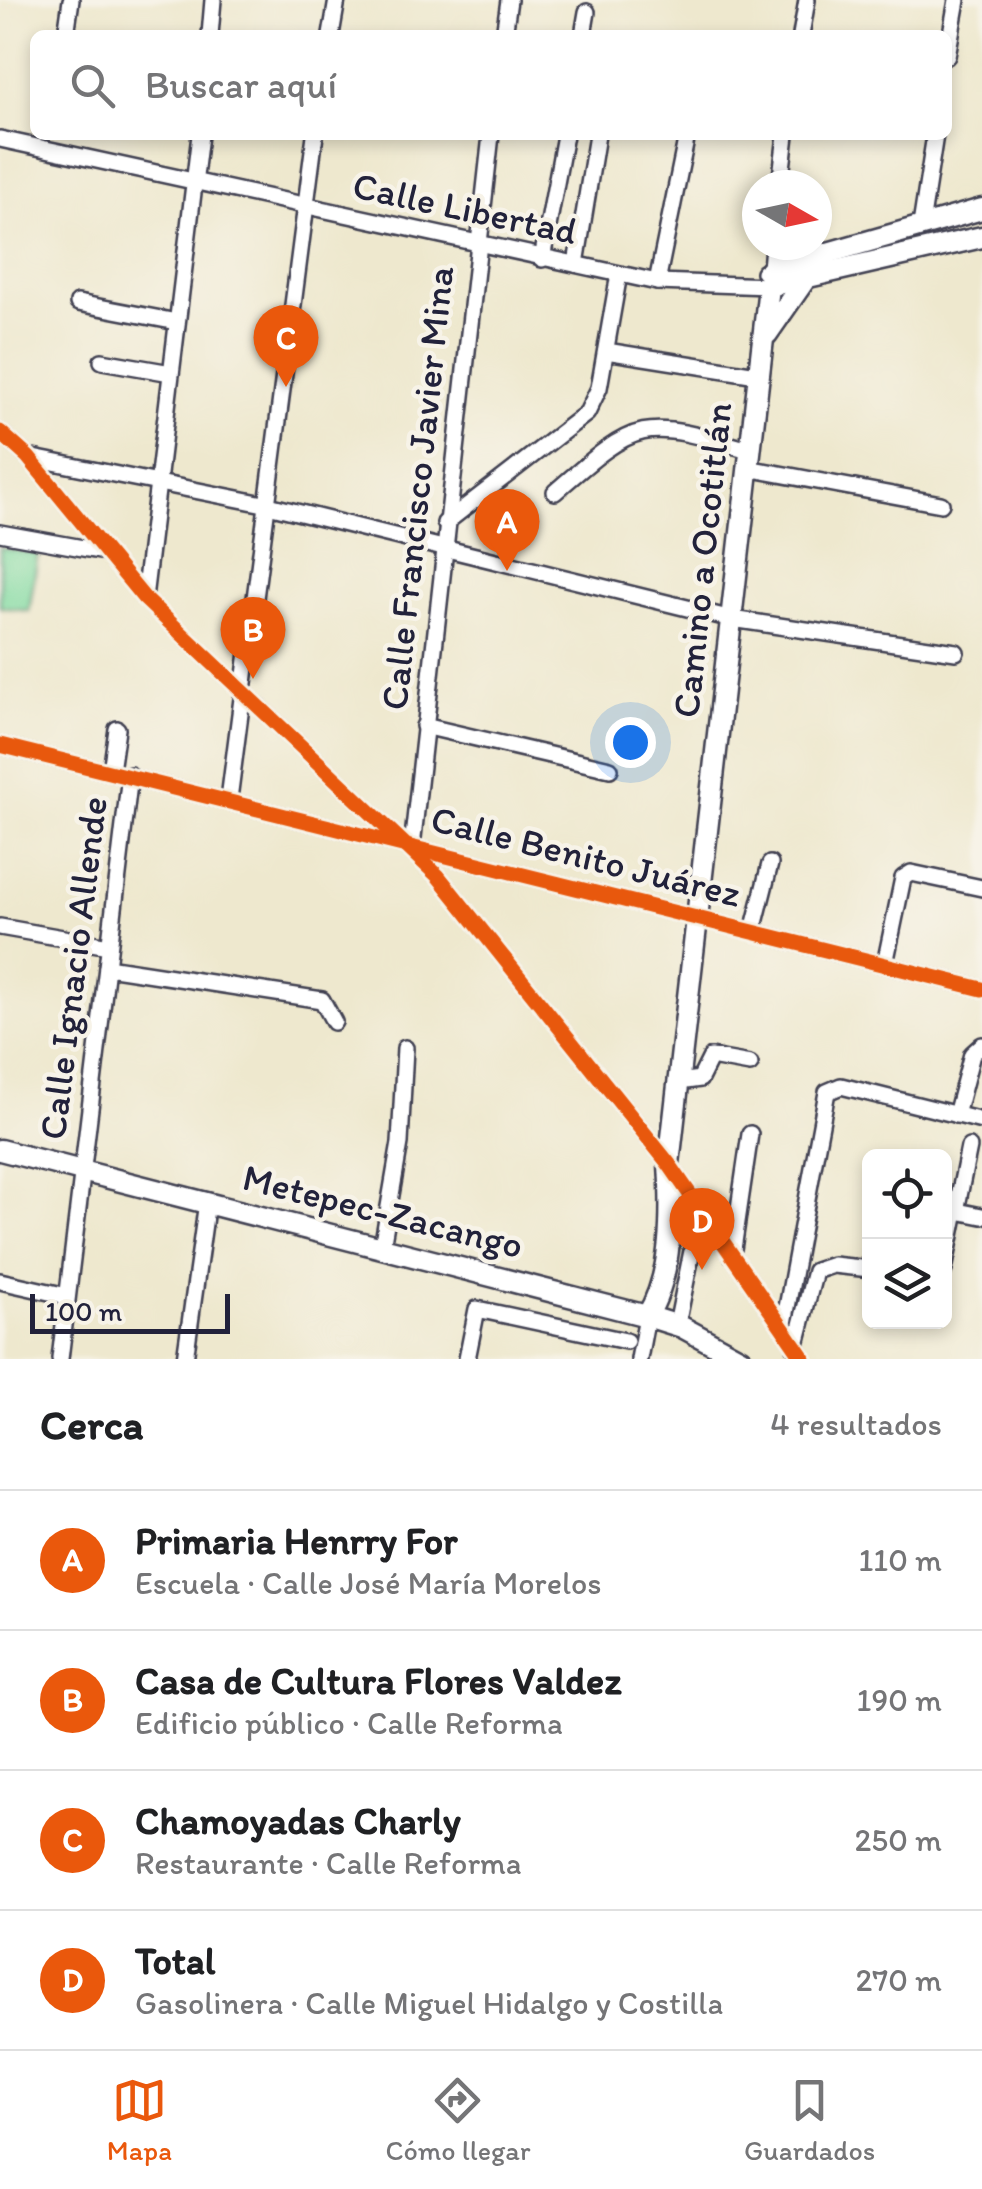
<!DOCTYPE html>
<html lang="es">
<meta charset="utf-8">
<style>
:root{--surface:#fff;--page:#f6f6f6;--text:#202124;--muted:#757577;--line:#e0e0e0;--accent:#ea580c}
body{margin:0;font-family:Itim,sans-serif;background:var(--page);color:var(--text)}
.controls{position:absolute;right:30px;bottom:30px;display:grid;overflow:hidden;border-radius:15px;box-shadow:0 5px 15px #0003}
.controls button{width:90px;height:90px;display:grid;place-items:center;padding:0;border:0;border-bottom:2px solid var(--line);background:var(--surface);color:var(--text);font:50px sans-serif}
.compass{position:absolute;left:742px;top:170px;width:90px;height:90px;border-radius:50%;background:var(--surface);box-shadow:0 5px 15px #0003;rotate:99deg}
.scale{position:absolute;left:30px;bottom:25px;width:200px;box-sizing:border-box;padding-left:10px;border:5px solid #22223b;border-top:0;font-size:28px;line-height:35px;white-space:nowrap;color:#22223b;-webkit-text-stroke:8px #f7f3e8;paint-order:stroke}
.you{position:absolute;left:630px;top:742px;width:35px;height:35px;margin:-25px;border:8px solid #fff;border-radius:50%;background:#1a73e8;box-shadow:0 0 0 15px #1a73e833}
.badge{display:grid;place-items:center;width:65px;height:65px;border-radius:50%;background:var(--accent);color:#fff;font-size:32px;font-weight:700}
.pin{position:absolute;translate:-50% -82px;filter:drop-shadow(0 2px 5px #0008)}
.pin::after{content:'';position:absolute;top:52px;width:35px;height:30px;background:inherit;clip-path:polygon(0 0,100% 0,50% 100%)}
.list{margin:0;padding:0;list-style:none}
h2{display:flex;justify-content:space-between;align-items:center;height:130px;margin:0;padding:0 40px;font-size:42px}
h2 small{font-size:32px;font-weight:400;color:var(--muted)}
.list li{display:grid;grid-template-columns:65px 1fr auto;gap:30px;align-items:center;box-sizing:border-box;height:140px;padding:0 40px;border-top:2px solid var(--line)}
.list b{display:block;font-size:38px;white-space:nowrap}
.list p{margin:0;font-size:32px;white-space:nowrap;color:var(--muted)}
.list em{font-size:32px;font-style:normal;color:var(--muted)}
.icon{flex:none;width:55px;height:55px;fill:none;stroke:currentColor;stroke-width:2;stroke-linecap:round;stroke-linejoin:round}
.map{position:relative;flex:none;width:982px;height:1359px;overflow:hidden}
.search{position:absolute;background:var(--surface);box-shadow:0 5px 15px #0003;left:30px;right:30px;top:30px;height:110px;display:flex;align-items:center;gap:25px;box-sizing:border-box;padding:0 35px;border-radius:15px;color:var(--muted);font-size:38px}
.sheet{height:690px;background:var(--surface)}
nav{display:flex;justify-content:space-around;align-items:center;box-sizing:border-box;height:140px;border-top:2px solid var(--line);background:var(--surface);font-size:28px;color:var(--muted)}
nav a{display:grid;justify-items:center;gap:5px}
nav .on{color:var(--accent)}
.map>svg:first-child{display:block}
</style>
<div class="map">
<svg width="982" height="1359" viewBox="0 0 982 1359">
<rect width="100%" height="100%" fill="#f7f3e8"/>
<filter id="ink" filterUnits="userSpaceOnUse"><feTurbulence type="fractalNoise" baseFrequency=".01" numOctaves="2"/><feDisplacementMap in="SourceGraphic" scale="20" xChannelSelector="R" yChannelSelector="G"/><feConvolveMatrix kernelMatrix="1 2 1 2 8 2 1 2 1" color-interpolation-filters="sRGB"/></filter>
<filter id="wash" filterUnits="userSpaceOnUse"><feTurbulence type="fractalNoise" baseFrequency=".0048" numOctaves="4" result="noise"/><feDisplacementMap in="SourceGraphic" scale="40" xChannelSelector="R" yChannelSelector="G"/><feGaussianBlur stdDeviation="2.25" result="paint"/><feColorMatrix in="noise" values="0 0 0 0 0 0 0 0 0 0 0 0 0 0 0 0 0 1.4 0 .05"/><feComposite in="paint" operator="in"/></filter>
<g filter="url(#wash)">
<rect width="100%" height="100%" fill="#eee8ce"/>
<path fill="#80daa0" stroke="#517e6e" stroke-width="2.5" d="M 0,548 L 38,554 L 29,611 L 0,607 Z"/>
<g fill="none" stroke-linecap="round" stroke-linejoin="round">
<path stroke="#73a3dd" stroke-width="4" d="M 649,1359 L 654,1326"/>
</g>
</g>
<g filter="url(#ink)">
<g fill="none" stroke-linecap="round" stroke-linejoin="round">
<defs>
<g id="minor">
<path d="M 66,35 L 71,0"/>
<path d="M 210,35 L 213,0"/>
<path d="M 331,35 L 337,0"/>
<path d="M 504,35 L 509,0"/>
<path d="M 583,35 L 587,12"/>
<path d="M 801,35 L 807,0"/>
<path d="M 947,56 L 957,0"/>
<path d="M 0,139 L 657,282 L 769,286"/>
<path d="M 780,185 L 786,135"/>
<path d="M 921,225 L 935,135"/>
<path d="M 542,259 L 565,135"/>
<path d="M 576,264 L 597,135"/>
<path d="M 764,272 L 771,269 L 773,245"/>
<path d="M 657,282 L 687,135"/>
<path d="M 78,303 L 177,322"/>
<path d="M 606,351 L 757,375"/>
<path d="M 102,361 L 171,373"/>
<path d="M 0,432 L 28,457 L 144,598 L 438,876 L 669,1164 L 804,1359"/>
<path d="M 28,457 L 264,504 L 732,619 L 956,652"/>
<path d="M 747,468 L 941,504"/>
<path d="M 555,492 C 639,418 642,419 749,450"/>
<path d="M 445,523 L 587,413 L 599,388 L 619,274"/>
<path d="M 0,533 L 105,552"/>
<path d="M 144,598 L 200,135"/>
<path d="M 424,726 L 610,769"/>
<path d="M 0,745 L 982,989"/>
<path d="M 111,771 L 117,729"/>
<path d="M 229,799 L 315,135"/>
<path d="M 412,847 L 491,135"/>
<path d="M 0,927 L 109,946"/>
<path d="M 753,931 L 770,864"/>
<path d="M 885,964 L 903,878 L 911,873 L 982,888"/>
<path d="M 107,967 L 322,1000 L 334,1022"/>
<path d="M 679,1082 L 700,1079 L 711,1057 L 750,1064"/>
<path d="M 956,1115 L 972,1054 L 982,1045"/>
<path d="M 957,1211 L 982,1216"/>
<path d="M 382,1247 L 400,1143 L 405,1048"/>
<path d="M 732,1256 L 750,1134"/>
<path d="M 944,1270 L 969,1147"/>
<path d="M 0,1281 L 67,1296"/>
<path d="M 677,1325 L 693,1246"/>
<path d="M 783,1329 L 827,1092 L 841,1086 L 982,1121"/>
<path d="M 795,1348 L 815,1271 L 833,1265 L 870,1269"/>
<path d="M 60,1359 L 130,775"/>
<path d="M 185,1359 L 207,1202"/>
<path d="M 467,1359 L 477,1309 L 626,1341"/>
<path d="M 639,1359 L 647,1316"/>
</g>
<g id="major">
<path d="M 769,286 L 982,237"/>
<path d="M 767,334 L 806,278"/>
<path d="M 0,1150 L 647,1316 L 682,1327 L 741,1359"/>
<path d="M 647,1316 C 673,1274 672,1212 669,1164 L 771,269 L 982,209"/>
</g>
</defs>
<use href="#minor" stroke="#414051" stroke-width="20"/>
<use href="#major" stroke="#414051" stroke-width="25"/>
<use href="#minor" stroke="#fff" stroke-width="15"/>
<use href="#major" stroke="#fff" stroke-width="20"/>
<defs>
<g id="cycleway">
<path d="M 0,432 L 28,457 L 144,598 L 438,876 L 669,1164 L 804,1359"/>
<path d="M 0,745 L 982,989"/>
</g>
</defs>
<use href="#cycleway" stroke="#f7f3e8" stroke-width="21"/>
<use href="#cycleway" stroke="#e8590c" stroke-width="15"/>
</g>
</g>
<g text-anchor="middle" stroke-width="9" stroke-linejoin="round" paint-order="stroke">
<g font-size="38" fill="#22223b" stroke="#f7f3e8">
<text transform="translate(465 208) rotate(12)" y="13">Calle Libertad</text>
<text transform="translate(417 488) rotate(-84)" y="13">Calle Francisco Javier Mina</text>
<text transform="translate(702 560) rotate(-84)" y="13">Camino a Ocotitlán</text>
<text transform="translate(586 856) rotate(14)" y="13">Calle Benito Juárez</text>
<text transform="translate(73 968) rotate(-83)" y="13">Calle Ignacio Allende</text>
<text transform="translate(383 1211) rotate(14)" y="13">Metepec-Zacango</text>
</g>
</g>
</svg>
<div class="controls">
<button><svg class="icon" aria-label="locate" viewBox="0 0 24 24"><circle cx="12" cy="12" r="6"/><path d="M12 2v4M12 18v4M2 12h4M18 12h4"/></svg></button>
<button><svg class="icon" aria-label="layers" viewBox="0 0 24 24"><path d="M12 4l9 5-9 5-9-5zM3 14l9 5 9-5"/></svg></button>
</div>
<svg class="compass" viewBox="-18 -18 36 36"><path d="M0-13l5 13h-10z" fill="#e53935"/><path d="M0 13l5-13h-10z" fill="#757577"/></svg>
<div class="scale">100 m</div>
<div class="you"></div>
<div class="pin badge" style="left:507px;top:571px">A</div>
<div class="pin badge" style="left:253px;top:679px">B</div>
<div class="pin badge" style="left:286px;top:387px">C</div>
<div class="pin badge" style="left:702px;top:1270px">D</div>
<div class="search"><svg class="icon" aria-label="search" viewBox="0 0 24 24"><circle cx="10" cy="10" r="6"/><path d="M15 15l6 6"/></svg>Buscar aquí</div>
</div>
<section class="sheet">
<h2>Cerca<small>4 resultados</small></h2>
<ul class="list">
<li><span class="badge">A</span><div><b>Primaria Henrry For</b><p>Escuela · Calle José María Morelos</p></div><em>110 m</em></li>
<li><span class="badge">B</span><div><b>Casa de Cultura Flores Valdez</b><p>Edificio público · Calle Reforma</p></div><em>190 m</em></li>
<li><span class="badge">C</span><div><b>Chamoyadas Charly</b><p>Restaurante · Calle Reforma</p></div><em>250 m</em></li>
<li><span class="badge">D</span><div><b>Total</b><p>Gasolinera · Calle Miguel Hidalgo y Costilla</p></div><em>270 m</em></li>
</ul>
</section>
<nav>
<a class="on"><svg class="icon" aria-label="map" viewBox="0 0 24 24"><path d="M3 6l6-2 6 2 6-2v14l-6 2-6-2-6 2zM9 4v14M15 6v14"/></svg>Mapa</a>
<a><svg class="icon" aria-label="directions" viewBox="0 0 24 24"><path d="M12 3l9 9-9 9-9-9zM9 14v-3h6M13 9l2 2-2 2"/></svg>Cómo llegar</a>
<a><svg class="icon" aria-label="saved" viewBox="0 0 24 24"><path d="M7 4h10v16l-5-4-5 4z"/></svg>Guardados</a>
</nav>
